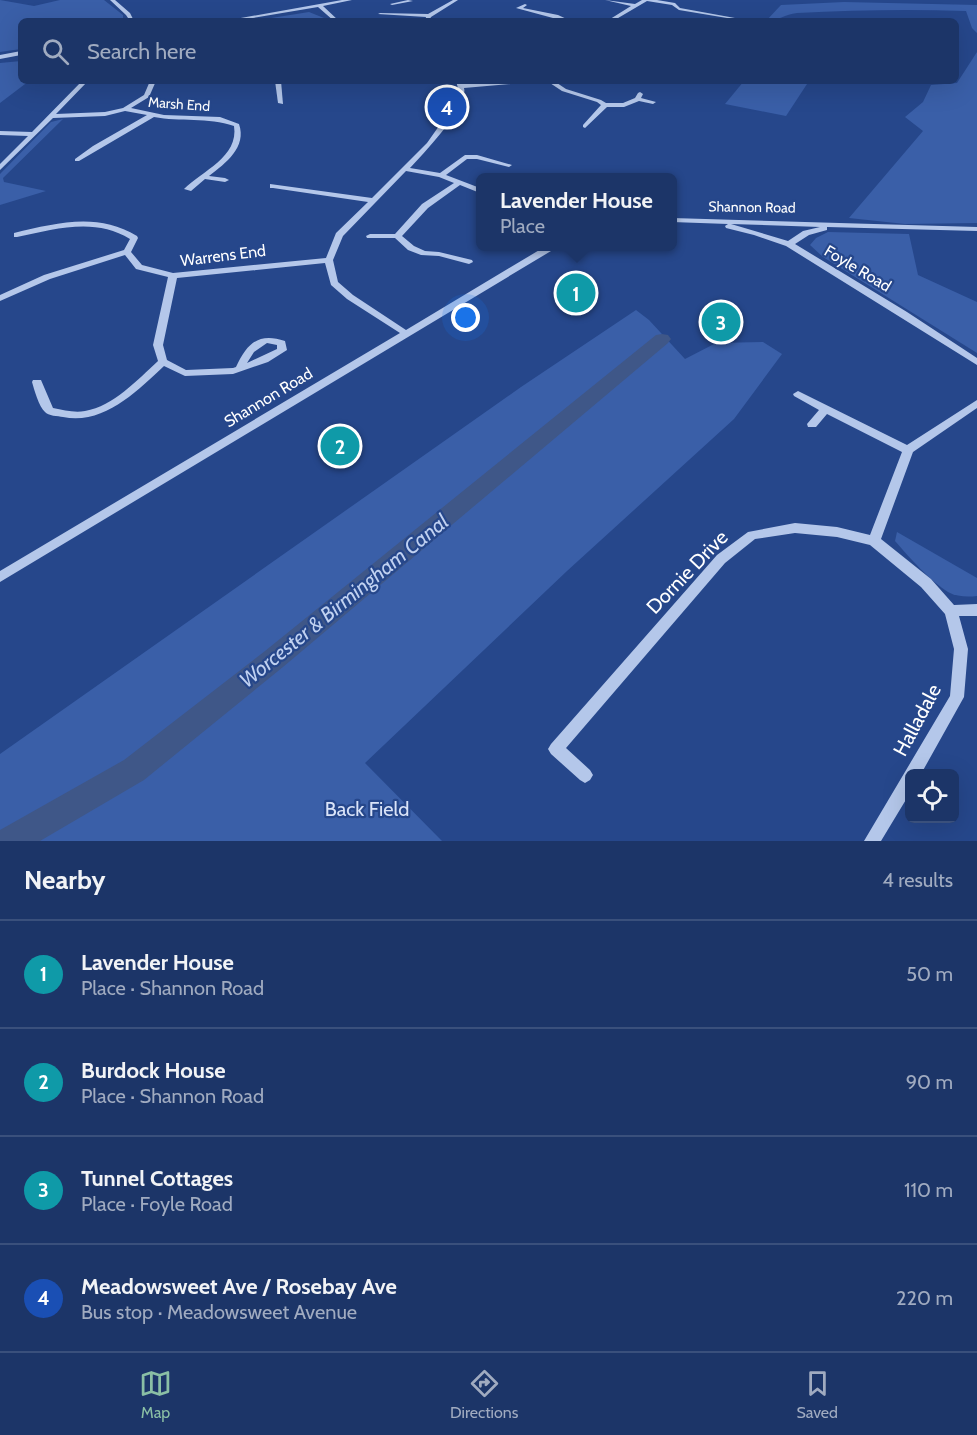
<!DOCTYPE html>
<meta charset="utf-8">
<style>
:root{--surface:#1c3568;--page:#253d6e;--text:#f1f3f6;--muted:#a0abc0;--line:#3a507c;--accent:#8abfa5}
body{margin:0;font-family:Cabin,sans-serif;background:var(--page);color:var(--text)}
.controls{position:absolute;right:18px;bottom:18px;display:grid;overflow:hidden;border-radius:9px;box-shadow:0 6px 24px #0002}
.controls button{width:54px;height:54px;display:grid;place-items:center;padding:0;border:0;border-bottom:2px solid var(--line);background:var(--surface);color:var(--text);font:30px sans-serif}
.you{position:absolute;left:466px;top:318px;width:21px;height:21px;margin:-15px;border:4px solid #fff;border-radius:50%;background:#1a73e8;box-shadow:0 0 0 9px #1a73e833}
.badge{display:grid;place-items:center;width:39px;height:39px;border-radius:50%;background:var(--accent);color:#fff;font-size:20px;font-weight:700}
.pin{position:absolute;translate:-50% -50%;border:3px solid #fff;box-shadow:0 2px 6px #0006}
.popup{position:absolute;left:476px;top:173px;width:201px;height:78px;box-sizing:border-box;display:grid;place-content:center;border-radius:9px;background:var(--surface);filter:drop-shadow(0 2px 4px #0005);font-size:20px;white-space:nowrap;color:var(--muted)}
.popup b{font-size:22px;color:var(--text)}
.popup::after{content:'';position:absolute;left:50%;top:100%;margin-left:-12px;border:12px solid transparent;border-top-color:var(--surface)}
.list{margin:0;padding:0;list-style:none}
h2{display:flex;justify-content:space-between;align-items:center;height:78px;margin:0;padding:0 24px;font-size:26px}
h2 small{font-size:20px;font-weight:400;color:var(--muted)}
.list li{display:grid;grid-template-columns:39px 1fr auto;gap:18px;align-items:center;box-sizing:border-box;height:108px;padding:0 24px;border-top:2px solid var(--line)}
.list b{display:block;font-size:22px;white-space:nowrap}
.list p{margin:0;font-size:20px;white-space:nowrap;color:var(--muted)}
.list em{font-size:20px;font-style:normal;color:var(--muted)}
.icon{flex:none;width:33px;height:33px;fill:none;stroke:currentColor;stroke-width:2;stroke-linecap:round;stroke-linejoin:round}
.map{position:relative;flex:none;width:977px;height:841px;overflow:hidden}
.search{position:absolute;background:var(--surface);box-shadow:0 6px 24px #0002;left:18px;right:18px;top:18px;height:66px;display:flex;align-items:center;gap:15px;box-sizing:border-box;padding:0 21px;border-radius:9px;color:var(--muted);font-size:22px}
.sheet{height:510px;background:var(--surface)}
nav{display:flex;justify-content:space-around;align-items:center;box-sizing:border-box;height:84px;border-top:2px solid var(--line);background:var(--surface);font-size:16px;color:var(--muted)}
nav a{display:grid;justify-items:center;gap:3px}
nav .on{color:var(--accent)}
.map>svg:first-child{display:block}
</style>
<div class="map">
<svg width="977" height="841" viewBox="0 0 977 841">
<rect width="100%" height="100%" fill="#26478b"/>
<g fill="#3a5fa8">
<path d="M 0,0 L 34,6 L 60,0 L 104,0 L 123,15 L 123,21 L 21,21 L 21,49 L 0,52 Z"/>
<path d="M 844,2 L 977,5 L 977,33 L 972,28 L 966,11 C 909,9 854,10 797,13 C 785,14 778,21 766,21 L 781,5 Z"/>
<path d="M 309,12 L 324,18 L 326,21 L 252,21 Z"/>
<path d="M 977,52 L 977,223 L 905,224 L 849,218 L 923,131 L 905,117 L 923,102 L 931,85 L 957,83 Z"/>
<path d="M 21,61 L 21,81 L 29,81 L 0,103 L 0,63 Z"/>
<path d="M 744,81 L 809,81 L 786,116 L 725,104 Z"/>
<path d="M 63,119 L 3,178 L 4,182 L 46,191 L 0,205 L 0,174 L 51,122 Z"/>
<path d="M 828,232 L 909,234 L 918,275 L 977,302 L 977,353 L 823,257 L 810,245 L 816,238 Z"/>
<path d="M 636,310 L 649,320 L 685,359 L 716,343 L 763,342 L 782,354 L 734,419 L 567,571 L 365,763 L 442,841 L 0,841 L 0,754 L 521,387 Z"/>
<path d="M 897,532 L 977,578 L 977,596 C 968,597 957,597 948,592 C 930,581 909,557 895,541 Z"/>
</g>
<g fill="none" stroke-linecap="round" stroke-linejoin="round">
<path fill="#3f5788" fill-rule="evenodd" d="M 662,334 L 668,335 L 671,339 L 668,343 L 283,667 L 144,780 L 40,841 L 0,841 L 0,830 L 124,760 L 265,651 L 656,335 Z"/>
<g fill="#b4c7ea" fill-rule="evenodd">
<path d="M 110,0 L 115,0 L 130,13 L 134,21 L 130,21 L 126,15 Z"/>
<path d="M 342,0 L 352,0 L 323,6 L 339,21 L 334,21 L 318,7 L 235,21 L 224,21 Z"/>
<path d="M 408,0 L 413,1 L 392,5 L 390,4 Z"/>
<path d="M 453,0 L 458,0 L 431,17 L 429,21 L 425,21 L 426,17 L 378,14 L 380,13 L 428,14 Z"/>
<path d="M 605,0 L 635,4 L 642,0 L 657,0 L 675,3 L 680,8 L 735,18 L 733,19 L 679,10 L 672,5 L 647,1 L 613,21 L 607,21 L 631,6 Z"/>
<path d="M 525,4 L 527,5 L 523,8 L 558,15 L 571,21 L 564,21 L 516,8 Z"/>
<path d="M 21,51 L 21,55 L 0,59 L 0,55 Z"/>
<path d="M 82,81 L 88,81 L 56,114 L 105,112 L 123,108 L 144,95 L 150,81 L 156,81 L 149,97 L 131,108 L 164,115 L 220,117 L 239,124 C 247,147 226,163 209,176 L 225,178 L 229,180 L 225,182 L 205,179 L 191,191 L 184,189 C 202,171 239,157 234,126 C 208,117 180,122 154,117 L 79,161 L 75,161 L 75,159 L 93,146 L 147,115 L 125,111 L 105,116 L 53,118 L 0,170 L 0,164 L 28,136 L 0,135 L 0,131 L 32,132 Z"/>
<path d="M 275,81 L 281,81 L 283,104 L 278,103 Z"/>
<path d="M 456,81 L 462,81 L 463,84 L 524,81 L 521,83 L 464,88 C 469,106 423,154 410,168 L 440,173 L 465,155 L 477,155 L 512,165 L 509,167 L 477,159 L 467,159 L 446,175 L 480,188 L 480,193 L 460,185 L 428,208 L 402,236 L 414,246 L 425,251 L 439,252 L 472,260 L 473,262 L 469,264 L 439,256 L 421,255 L 408,250 L 395,238 L 367,238 L 366,236 L 370,234 L 395,234 L 422,204 L 454,183 L 439,177 L 406,171 L 343,236 L 333,260 L 338,282 L 353,295 L 406,330 L 546,246 L 557,246 L 556,248 L 0,582 L 0,571 L 400,333 L 347,299 L 331,285 L 325,263 L 177,278 L 163,345 L 167,360 L 186,370 L 233,368 L 236,367 C 247,343 259,332 285,341 L 287,350 L 268,362 L 233,374 L 185,376 L 164,366 C 136,392 104,425 63,417 C 58,416 48,416 45,412 C 39,407 34,389 32,382 L 33,380 L 41,380 L 53,408 C 64,410 74,413 85,411 C 114,406 137,380 158,361 L 153,345 L 168,277 L 136,269 L 125,255 L 50,279 L 0,301 L 0,295 L 44,275 L 124,250 L 130,239 C 95,217 55,229 17,237 L 14,237 L 14,233 C 57,223 97,212 137,236 L 138,238 L 131,252 L 142,265 L 173,273 L 326,258 L 336,233 L 368,202 L 273,188 L 270,188 L 270,184 L 372,198 L 427,143 L 458,99 L 459,92 ZM 267,343 L 277,345 L 277,349 L 247,363 L 254,352 Z"/>
<path d="M 547,81 L 554,81 L 566,89 L 601,100 L 606,103 L 623,103 L 635,98 L 638,93 L 640,92 L 643,94 L 641,98 L 656,102 L 653,104 L 639,101 L 624,107 L 607,107 L 585,128 L 583,127 L 583,125 L 601,105 L 597,102 L 562,91 Z"/>
<path d="M 672,218 L 977,227 L 977,231 L 827,227 L 827,230 L 809,235 L 795,244 L 907,312 L 977,358 L 977,365 L 786,246 L 754,235 L 726,228 L 725,226 L 728,224 L 672,222 ZM 731,224 L 820,227 L 803,231 L 788,241 Z"/>
<path d="M 798,391 L 907,445 L 977,400 L 977,408 L 913,452 L 881,539 L 931,579 L 954,605 L 977,604 L 977,616 L 959,616 L 968,649 L 964,697 L 921,774 L 910,774 L 910,793 L 881,841 L 864,841 L 950,696 L 954,649 L 945,614 L 921,587 L 870,545 L 837,537 L 795,533 L 755,539 L 725,563 L 566,748 L 590,770 L 593,775 L 590,780 L 585,783 L 580,780 L 551,754 L 548,749 L 551,744 L 717,555 L 748,532 L 795,523 L 837,527 L 870,535 L 902,452 L 827,414 L 816,427 L 808,427 L 807,424 L 819,410 L 794,396 L 793,394 Z"/>
</g>
</g>
<g text-anchor="middle" stroke-width="4.5" stroke-linejoin="round" paint-order="stroke">
<g font-size="14" fill="#fff" stroke="#26478b">
<text transform="translate(179 104) rotate(4)" y="5">Marsh End</text>
<text transform="translate(752 207) rotate(1)" y="5">Shannon Road</text>
</g>
<g font-size="16" fill="#fff" stroke="#26478b">
<text transform="translate(223 255) rotate(-7)" y="6">Warrens End</text>
<text transform="translate(858 268) rotate(31)" y="6">Foyle Road</text>
<text transform="translate(268 397) rotate(-31)" y="6">Shannon Road</text>
</g>
<g font-size="20" fill="#fff" stroke="#26478b">
<text transform="translate(687 572) rotate(-46)" y="7">Dornie Drive</text>
<text transform="translate(917 720) rotate(-62)" y="7">Halladale</text>
</g>
<g font-size="20" fill="#d9e3f8" stroke="#26478b">
<text x="367" y="816">Back Field</text>
</g>
<g font-size="21" font-style="italic" fill="#c0d1f1" stroke="#26478b">
<text transform="translate(344 601) rotate(-39)" y="7">Worcester &amp; Birmingham Canal</text>
</g>
</g>
</svg>
<div class="controls">
<button><svg class="icon" aria-label="locate" viewBox="0 0 24 24"><circle cx="12" cy="12" r="6"/><path d="M12 2v4M12 18v4M2 12h4M18 12h4"/></svg></button>
</div>
<div class="you"></div>
<div class="pin badge" style="left:576px;top:293px;background:#0f9aa8">1</div>
<div class="popup"><b>Lavender House</b>Place</div>
<div class="pin badge" style="left:340px;top:446px;background:#0f9aa8">2</div>
<div class="pin badge" style="left:721px;top:322px;background:#0f9aa8">3</div>
<div class="pin badge" style="left:447px;top:107px;background:#1a4fb4">4</div>
<div class="search"><svg class="icon" aria-label="search" viewBox="0 0 24 24"><circle cx="10" cy="10" r="6"/><path d="M15 15l6 6"/></svg>Search here</div>
</div>
<section class="sheet">
<h2>Nearby<small>4 results</small></h2>
<ul class="list">
<li><span class="badge" style="background:#0f9aa8">1</span><div><b>Lavender House</b><p>Place · Shannon Road</p></div><em>50 m</em></li>
<li><span class="badge" style="background:#0f9aa8">2</span><div><b>Burdock House</b><p>Place · Shannon Road</p></div><em>90 m</em></li>
<li><span class="badge" style="background:#0f9aa8">3</span><div><b>Tunnel Cottages</b><p>Place · Foyle Road</p></div><em>110 m</em></li>
<li><span class="badge" style="background:#1a4fb4">4</span><div><b>Meadowsweet Ave / Rosebay Ave</b><p>Bus stop · Meadowsweet Avenue</p></div><em>220 m</em></li>
</ul>
</section>
<nav>
<a class="on"><svg class="icon" aria-label="map" viewBox="0 0 24 24"><path d="M3 6l6-2 6 2 6-2v14l-6 2-6-2-6 2zM9 4v14M15 6v14"/></svg>Map</a>
<a><svg class="icon" aria-label="directions" viewBox="0 0 24 24"><path d="M12 3l9 9-9 9-9-9zM9 14v-3h6M13 9l2 2-2 2"/></svg>Directions</a>
<a><svg class="icon" aria-label="saved" viewBox="0 0 24 24"><path d="M7 4h10v16l-5-4-5 4z"/></svg>Saved</a>
</nav>
